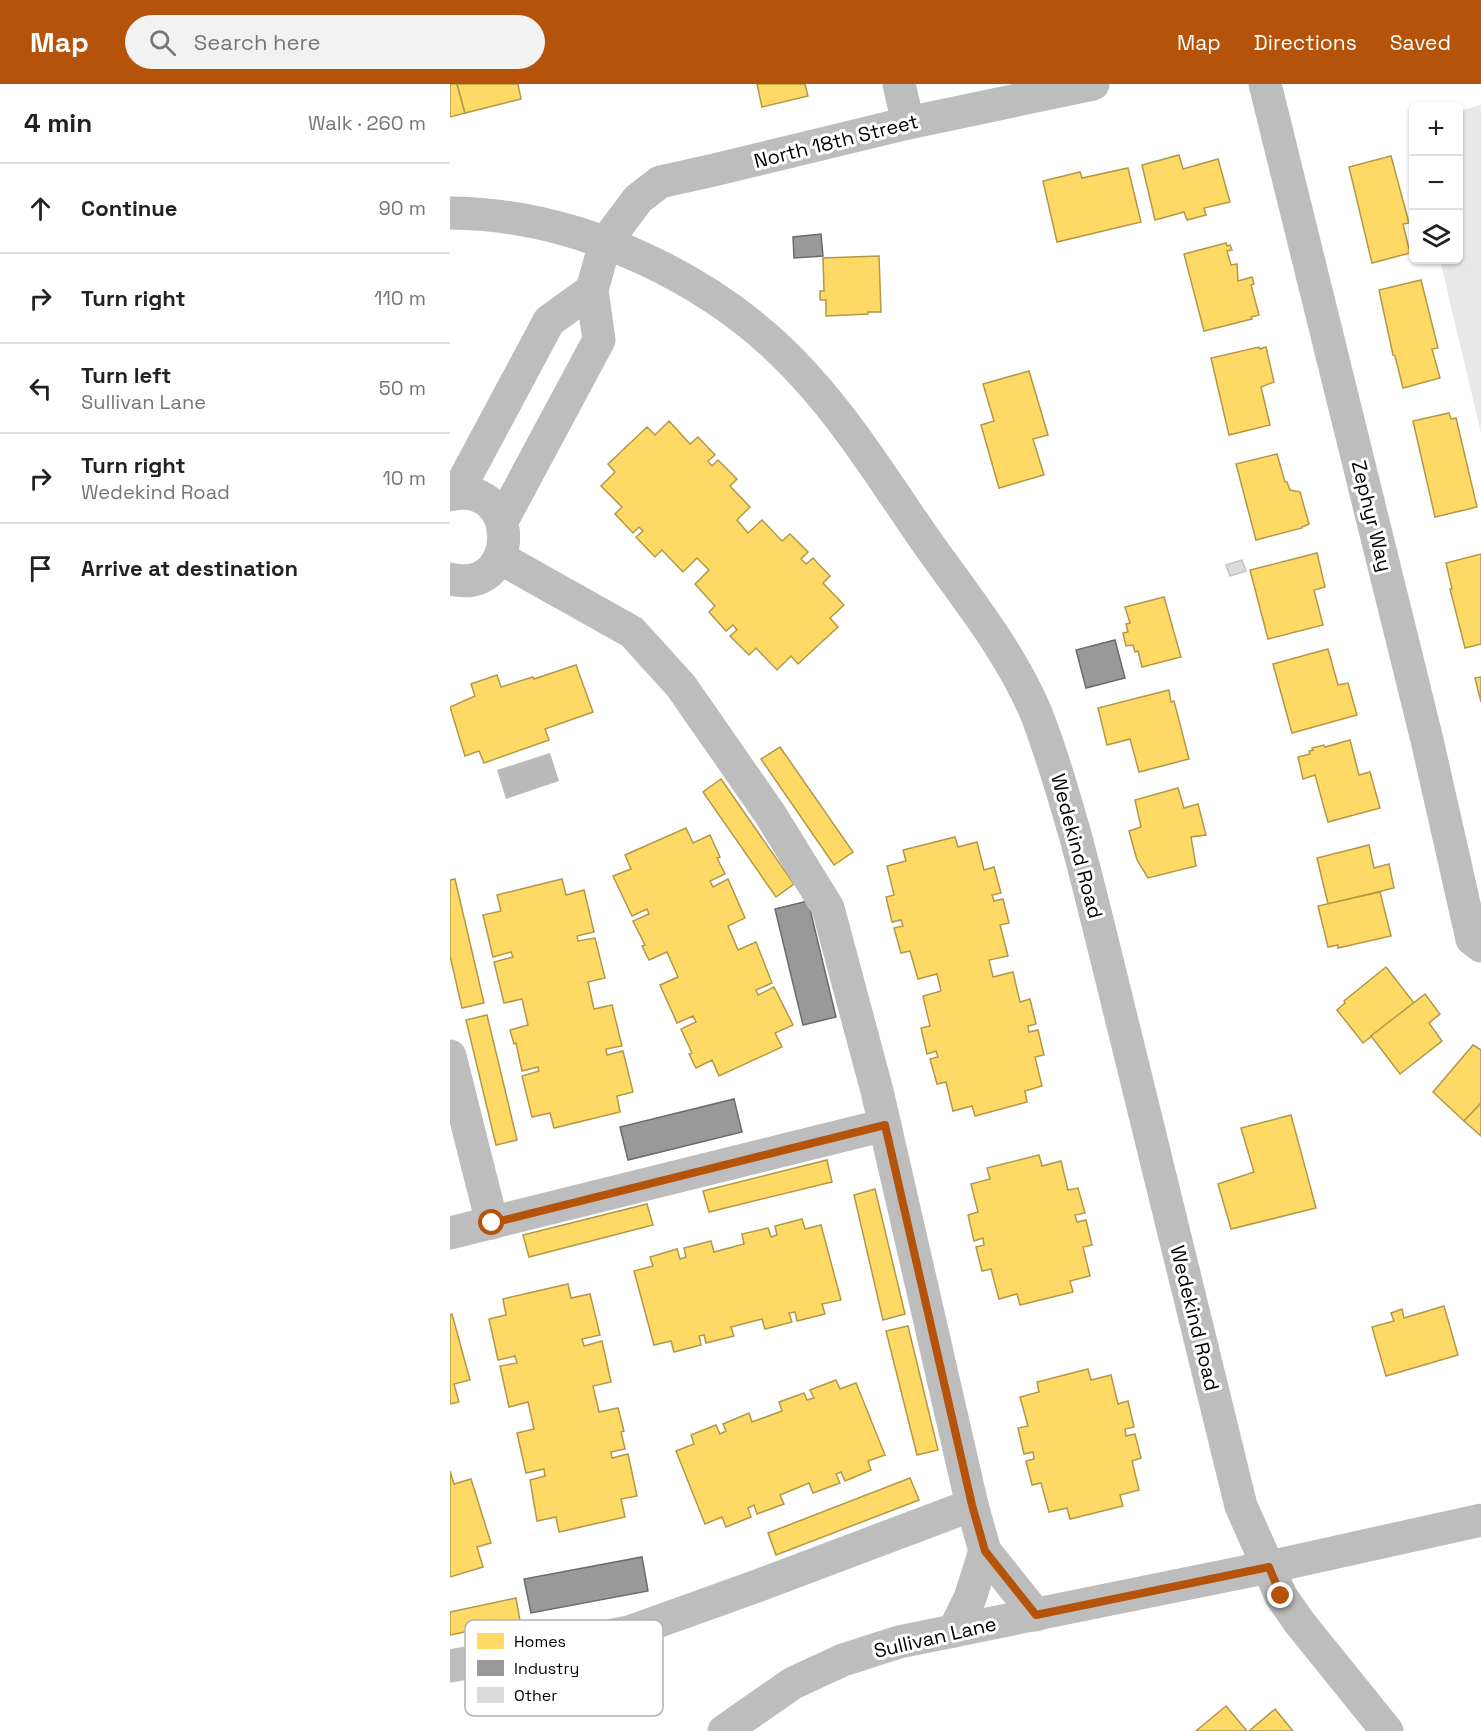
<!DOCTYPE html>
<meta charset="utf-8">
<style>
:root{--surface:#fff;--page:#f2f2f2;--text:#222;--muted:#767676;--line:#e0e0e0;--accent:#b45309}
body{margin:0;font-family:"Space Grotesk",sans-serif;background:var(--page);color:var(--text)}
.controls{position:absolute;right:18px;top:18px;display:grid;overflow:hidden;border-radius:9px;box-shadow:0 2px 4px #0004}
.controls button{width:54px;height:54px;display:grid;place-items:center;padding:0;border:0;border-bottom:2px solid var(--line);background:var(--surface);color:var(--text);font:30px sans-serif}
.stop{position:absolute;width:18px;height:18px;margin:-14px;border:4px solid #b45309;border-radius:50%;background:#fff}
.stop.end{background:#b45309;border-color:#fff;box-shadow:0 2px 6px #0008}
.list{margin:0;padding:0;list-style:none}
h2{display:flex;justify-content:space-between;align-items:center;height:78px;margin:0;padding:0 24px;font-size:26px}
h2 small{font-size:20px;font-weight:400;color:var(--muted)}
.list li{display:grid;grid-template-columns:39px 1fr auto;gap:18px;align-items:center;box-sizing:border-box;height:90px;padding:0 24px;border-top:2px solid var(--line)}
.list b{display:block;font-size:22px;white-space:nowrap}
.list p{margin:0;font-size:20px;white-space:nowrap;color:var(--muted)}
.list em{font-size:20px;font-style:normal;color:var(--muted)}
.icon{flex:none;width:33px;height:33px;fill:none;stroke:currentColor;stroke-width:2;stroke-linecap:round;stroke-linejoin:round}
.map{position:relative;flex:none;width:1031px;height:1647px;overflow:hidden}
header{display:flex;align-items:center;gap:36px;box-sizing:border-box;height:84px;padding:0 30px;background:var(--accent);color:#fff}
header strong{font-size:28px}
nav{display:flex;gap:33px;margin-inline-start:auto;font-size:21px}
.search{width:420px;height:54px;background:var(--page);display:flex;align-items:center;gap:15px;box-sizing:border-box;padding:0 21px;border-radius:33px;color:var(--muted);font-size:22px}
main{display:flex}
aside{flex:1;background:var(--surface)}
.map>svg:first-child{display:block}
</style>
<header>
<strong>Map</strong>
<div class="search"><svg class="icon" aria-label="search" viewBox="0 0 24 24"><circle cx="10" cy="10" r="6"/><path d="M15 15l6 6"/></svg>Search here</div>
<nav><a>Map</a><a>Directions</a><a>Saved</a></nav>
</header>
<main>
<aside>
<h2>4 min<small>Walk · 260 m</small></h2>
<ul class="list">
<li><svg class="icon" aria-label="ahead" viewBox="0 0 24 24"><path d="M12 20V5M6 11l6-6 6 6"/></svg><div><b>Continue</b></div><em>90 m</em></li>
<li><svg class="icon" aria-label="right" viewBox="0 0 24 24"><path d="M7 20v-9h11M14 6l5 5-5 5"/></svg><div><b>Turn right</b></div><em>110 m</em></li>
<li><svg class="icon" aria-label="left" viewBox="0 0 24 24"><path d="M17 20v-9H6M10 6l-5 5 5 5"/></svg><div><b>Turn left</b><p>Sullivan Lane</p></div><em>50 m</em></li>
<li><svg class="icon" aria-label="right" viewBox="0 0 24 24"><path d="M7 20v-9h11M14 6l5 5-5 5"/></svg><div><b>Turn right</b><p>Wedekind Road</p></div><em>10 m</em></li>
<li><svg class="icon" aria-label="arrive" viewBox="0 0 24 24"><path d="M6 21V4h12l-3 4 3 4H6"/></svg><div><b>Arrive at destination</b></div></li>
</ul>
</aside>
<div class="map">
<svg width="1031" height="1647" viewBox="0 0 1031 1647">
<rect width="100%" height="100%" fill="#fff"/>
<path fill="#e8e8e8" d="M 1031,21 L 1031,349 L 990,176 L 1008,176 L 1009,27 Z"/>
<path fill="#bababa" d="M 100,669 L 109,697 L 56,715 L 47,686 Z"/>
<g fill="#ffd966" stroke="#b29847" stroke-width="1.5">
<path d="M 0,0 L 7,0 L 15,29 L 0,33 Z"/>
<path d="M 7,0 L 68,0 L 71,15 L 15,29 Z"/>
<path d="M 307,0 L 355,0 L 358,12 L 312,23 Z"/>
<path d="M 729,71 L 733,85 L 768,75 L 780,118 L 754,124 L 756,131 L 737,136 L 734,128 L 705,136 L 692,81 Z"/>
<path d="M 941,72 L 959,139 L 953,140 L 960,169 L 922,179 L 899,83 Z"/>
<path d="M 678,84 L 691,138 L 607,158 L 593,97 L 630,88 L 632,94 Z"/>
<path d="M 776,159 L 777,162 L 780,161 L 782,166 L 777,167 L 781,181 L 787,180 L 788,197 L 802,193 L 804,200 L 801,201 L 809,231 L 801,233 L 802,235 L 754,247 L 734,170 Z"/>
<path d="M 429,172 L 431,228 L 418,228 L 418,230 L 376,232 L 376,216 L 370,216 L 370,207 L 374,207 L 373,174 Z"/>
<path d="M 971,196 L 988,264 L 982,265 L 990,294 L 953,304 L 945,272 L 943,271 L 929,206 Z"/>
<path d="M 809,263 L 810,265 L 816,263 L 824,298 L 811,303 L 820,341 L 779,351 L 761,274 Z"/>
<path d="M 579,287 L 598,351 L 583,355 L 594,391 L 549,404 L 531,341 L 544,337 L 533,300 Z"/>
<path d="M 999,329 L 1001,335 L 1006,334 L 1027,423 L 985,433 L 963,337 Z"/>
<path d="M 219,337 L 240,360 L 248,353 L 265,371 L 258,377 L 262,382 L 268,376 L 287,395 L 280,402 L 300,423 L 287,436 L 298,449 L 312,436 L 332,457 L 340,450 L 358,468 L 351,475 L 356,480 L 363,474 L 380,492 L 373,499 L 394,521 L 380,534 L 388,543 L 348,580 L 341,572 L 327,586 L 306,564 L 299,571 L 280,552 L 287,546 L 283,541 L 276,547 L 259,528 L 265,522 L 245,500 L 259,486 L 247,474 L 233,488 L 212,466 L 205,473 L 186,453 L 193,447 L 189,443 L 183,449 L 165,430 L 172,423 L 151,402 L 165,388 L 158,380 L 197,343 L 205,351 Z"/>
<path d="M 827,370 L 835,398 L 837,398 L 840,406 L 850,408 L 859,440 L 852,443 L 852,444 L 806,456 L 786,380 Z"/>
<path d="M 867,469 L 875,503 L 864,506 L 873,541 L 818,555 L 800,486 Z"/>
<path d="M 1031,470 L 1031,560 L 1015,564 L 1000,505 L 1002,505 L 996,479 Z"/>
<path d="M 714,513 L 731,573 L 692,583 L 688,567 L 685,568 L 683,561 L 676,562 L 673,549 L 678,548 L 676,540 L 680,539 L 675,523 Z"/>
<path d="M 878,565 L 888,601 L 898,599 L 907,631 L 842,649 L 823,580 Z"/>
<path d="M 126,581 L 143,628 L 95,645 L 99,656 L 34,679 L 29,667 L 15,672 L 0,623 L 25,612 L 21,600 L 47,591 L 51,603 L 83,593 L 84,595 Z"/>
<path d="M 1031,593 L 1031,618 L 1025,594 Z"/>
<path d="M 719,606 L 721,618 L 724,617 L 739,675 L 689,688 L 680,655 L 657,661 L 648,624 Z"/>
<path d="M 900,656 L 909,691 L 920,688 L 930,724 L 878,738 L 865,691 L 853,695 L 848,673 L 860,670 L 859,667 L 863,666 L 862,664 L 874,661 L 875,663 Z"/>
<path d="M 330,663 L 403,768 L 384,781 L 311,675 Z"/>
<path d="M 271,695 L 344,800 L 326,813 L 253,708 Z"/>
<path d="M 728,704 L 734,724 L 748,720 L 756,751 L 741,753 L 746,782 L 698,794 L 687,776 L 679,747 L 691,743 L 685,716 Z"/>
<path d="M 236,744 L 243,759 L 260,751 L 270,773 L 267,774 L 275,790 L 260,797 L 263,803 L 278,795 L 295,834 L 278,842 L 288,866 L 306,858 L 322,899 L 306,906 L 308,911 L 324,903 L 343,941 L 325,949 L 332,963 L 269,992 L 262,976 L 246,984 L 239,970 L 242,969 L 231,945 L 246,938 L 243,932 L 227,939 L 210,901 L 228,893 L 217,868 L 199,876 L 192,862 L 195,861 L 183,837 L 199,830 L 197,825 L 182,832 L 163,792 L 181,785 L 175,771 Z"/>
<path d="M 505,753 L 508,763 L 527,758 L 534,786 L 544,783 L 551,809 L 542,811 L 544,817 L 553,815 L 559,839 L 550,841 L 558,872 L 539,876 L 543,893 L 563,888 L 570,918 L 580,915 L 586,940 L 578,942 L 579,948 L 588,946 L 594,971 L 585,973 L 592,1002 L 575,1007 L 577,1018 L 525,1032 L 522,1022 L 503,1027 L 496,998 L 487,1000 L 480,975 L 488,973 L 486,967 L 477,970 L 471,944 L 480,942 L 473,912 L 491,907 L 487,890 L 468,895 L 460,867 L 451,869 L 444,844 L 453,842 L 451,836 L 442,838 L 436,813 L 444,811 L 437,782 L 456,777 L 453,766 Z"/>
<path d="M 919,761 L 924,784 L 939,780 L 944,804 L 878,820 L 867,774 Z"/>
<path d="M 5,795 L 34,919 L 12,924 L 0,872 L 0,796 Z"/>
<path d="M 112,795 L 116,811 L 134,806 L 144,848 L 127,852 L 128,857 L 145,854 L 155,894 L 138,898 L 144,925 L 162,921 L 172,962 L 156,965 L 157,971 L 173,967 L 183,1008 L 167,1012 L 170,1028 L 104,1044 L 100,1029 L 82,1033 L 72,992 L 89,987 L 88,983 L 72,987 L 66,959 L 64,960 L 60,946 L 78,941 L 72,915 L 54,919 L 44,878 L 63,873 L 61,868 L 43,873 L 33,831 L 51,827 L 47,811 Z"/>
<path d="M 930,808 L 941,852 L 888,864 L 888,861 L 878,863 L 868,822 Z"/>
<path d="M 936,883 L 964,919 L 913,959 L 887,926 L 895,919 L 894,917 Z"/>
<path d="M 975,910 L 990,930 L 979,939 L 992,957 L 950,990 L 921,952 Z"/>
<path d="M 37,931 L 67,1056 L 46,1061 L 16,936 Z"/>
<path d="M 1023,961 L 1031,966 L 1031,1019 L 1014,1037 L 983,1008 Z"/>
<path d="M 1031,1019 L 1031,1052 L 1014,1037 Z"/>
<path d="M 841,1031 L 866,1124 L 781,1145 L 768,1100 L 804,1088 L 791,1044 Z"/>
<path d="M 589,1071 L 592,1082 L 611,1077 L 618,1106 L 628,1104 L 635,1129 L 625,1131 L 627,1138 L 636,1136 L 642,1161 L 633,1163 L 640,1192 L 620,1197 L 623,1208 L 570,1221 L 567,1210 L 549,1215 L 541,1185 L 532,1187 L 526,1163 L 534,1161 L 533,1154 L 524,1157 L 518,1131 L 528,1128 L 521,1100 L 540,1095 L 537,1084 Z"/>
<path d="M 377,1076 L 382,1098 L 259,1128 L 253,1107 Z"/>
<path d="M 425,1105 L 455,1230 L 433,1236 L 404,1111 Z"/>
<path d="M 197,1120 L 203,1141 L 79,1173 L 73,1151 Z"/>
<path d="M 352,1135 L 355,1145 L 371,1141 L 391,1216 L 372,1220 L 375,1230 L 347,1237 L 345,1228 L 339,1229 L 342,1238 L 315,1245 L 312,1235 L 281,1243 L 284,1252 L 256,1259 L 254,1251 L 249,1252 L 251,1261 L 224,1268 L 221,1257 L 204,1261 L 184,1187 L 203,1182 L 200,1173 L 227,1165 L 230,1175 L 236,1173 L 234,1164 L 261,1157 L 264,1168 L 294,1160 L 292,1150 L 318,1144 L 321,1153 L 327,1151 L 325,1142 Z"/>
<path d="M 118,1200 L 121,1214 L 140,1210 L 150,1251 L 132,1255 L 134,1262 L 152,1257 L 161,1298 L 143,1302 L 149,1328 L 168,1324 L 174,1347 L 171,1348 L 175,1365 L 161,1368 L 162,1374 L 178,1370 L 187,1412 L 171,1415 L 175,1433 L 109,1448 L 106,1433 L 87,1437 L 80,1396 L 95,1392 L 94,1385 L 76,1389 L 67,1349 L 84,1345 L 78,1318 L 59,1323 L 50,1282 L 67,1279 L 65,1272 L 48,1276 L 39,1235 L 56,1231 L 53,1215 Z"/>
<path d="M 994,1222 L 1008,1271 L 936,1292 L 922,1243 L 944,1237 L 941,1229 L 952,1225 L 954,1234 Z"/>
<path d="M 2,1230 L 20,1296 L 4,1300 L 9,1318 L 0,1320 L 0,1231 Z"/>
<path d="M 458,1242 L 488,1366 L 467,1371 L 436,1247 Z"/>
<path d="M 638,1285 L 641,1296 L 661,1291 L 668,1320 L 678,1317 L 684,1343 L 675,1345 L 676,1352 L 685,1350 L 691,1374 L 682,1377 L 689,1406 L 670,1411 L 673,1422 L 620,1435 L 617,1424 L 599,1428 L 591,1399 L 582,1401 L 576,1377 L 584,1375 L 583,1368 L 574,1370 L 568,1344 L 578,1342 L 570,1313 L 589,1308 L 587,1298 Z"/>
<path d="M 386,1296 L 390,1305 L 406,1299 L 435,1371 L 418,1377 L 421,1386 L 395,1397 L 391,1388 L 386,1390 L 390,1399 L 363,1409 L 359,1399 L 330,1411 L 334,1420 L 307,1430 L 304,1421 L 298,1424 L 301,1433 L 276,1443 L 272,1433 L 255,1440 L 226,1367 L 244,1360 L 241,1351 L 266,1341 L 270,1350 L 276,1347 L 273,1340 L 299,1329 L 302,1338 L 332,1327 L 329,1318 L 354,1309 L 357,1316 L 364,1314 L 360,1306 Z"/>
<path d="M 0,1387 L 4,1400 L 21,1395 L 41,1459 L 27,1463 L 33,1483 L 0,1493 Z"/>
<path d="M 460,1394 L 469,1416 L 326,1471 L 318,1449 Z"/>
<path d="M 66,1514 L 70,1537 L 0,1551 L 0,1528 Z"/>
<path d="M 776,1622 L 797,1647 L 746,1647 Z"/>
<path d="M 825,1625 L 843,1647 L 799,1647 Z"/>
</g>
<g fill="#999" stroke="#6b6b6b" stroke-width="1.5">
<path d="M 371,150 L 373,172 L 344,174 L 343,153 Z"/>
<path d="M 665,556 L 675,594 L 636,604 L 626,566 Z"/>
<path d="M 358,817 L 386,933 L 353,941 L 325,825 Z"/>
<path d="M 284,1015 L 292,1048 L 178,1076 L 170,1043 Z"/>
<path d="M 192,1473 L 198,1507 L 81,1529 L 74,1495 Z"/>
</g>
<path fill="#dbdbdb" stroke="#c3c3c3" stroke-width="1.5" d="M 792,476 L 796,487 L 780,492 L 776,481 Z"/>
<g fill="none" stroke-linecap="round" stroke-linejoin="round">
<g stroke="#bdbdbd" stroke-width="33">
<path d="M 449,0 L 458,39"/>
<path d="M 815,0 L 977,656 L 1022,855 L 1031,862"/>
<path d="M 0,129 C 130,130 269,196 355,292 C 401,342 437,401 476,457 C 515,512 560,567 586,629 C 602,670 614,712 626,754 C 643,817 658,881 674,945 C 713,1104 752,1263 791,1422 L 831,1512 L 849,1538 L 937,1647"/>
<path d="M 7,409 L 99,237 L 142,206"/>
<path d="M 0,411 C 71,394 72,512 0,495"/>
<path d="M 52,437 L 149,256 L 142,206 L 155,159 L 188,115 L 210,98 L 264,86 L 458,39 L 643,0"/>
<path d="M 0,972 L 42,1139"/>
<path d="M 0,1149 L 435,1041"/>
<path d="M 522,1421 L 535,1467 L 586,1531"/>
<path d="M 504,1547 L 520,1514 L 535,1467"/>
<path d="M 0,1582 L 179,1548 L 307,1502 L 522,1421 L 427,1007 L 378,824 L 320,730 L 231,602 L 182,548 L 50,474"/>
<path d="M 274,1647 L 343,1599 L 393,1576 L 449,1558 L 819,1483 L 1031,1436"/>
</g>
</g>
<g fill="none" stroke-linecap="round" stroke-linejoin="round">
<path stroke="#b45309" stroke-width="8" d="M 42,1139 L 435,1041 L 522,1421 L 535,1467 L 586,1531 L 819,1483 L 831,1512"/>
</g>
<g text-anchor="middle" stroke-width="6" stroke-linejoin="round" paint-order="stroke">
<g font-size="20" fill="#000" stroke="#fff">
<text transform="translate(386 57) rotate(-14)" y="7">North 18th Street</text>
<text transform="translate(922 432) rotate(76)" y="7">Zephyr Way</text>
<text transform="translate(627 762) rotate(75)" y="7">Wedekind Road</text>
<text transform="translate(745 1234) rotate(76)" y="7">Wedekind Road</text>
<text transform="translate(485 1553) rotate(-13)" y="7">Sullivan Lane</text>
</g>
</g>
<rect x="15" y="1536" width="198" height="96" rx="9" fill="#fff" stroke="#b2b2b2" stroke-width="1.5"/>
<rect x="27" y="1549" width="27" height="16" fill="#ffd966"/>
<rect x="27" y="1576" width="27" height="16" fill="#999"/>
<rect x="27" y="1603" width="27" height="16" fill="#dbdbdb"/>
<g font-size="16" fill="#000">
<text x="64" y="1563">Homes</text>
<text x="64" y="1590">Industry</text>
<text x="64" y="1617">Other</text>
</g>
</svg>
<div class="controls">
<button>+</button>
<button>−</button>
<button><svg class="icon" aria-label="layers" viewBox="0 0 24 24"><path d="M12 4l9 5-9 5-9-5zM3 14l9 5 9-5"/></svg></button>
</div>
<div class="stop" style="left:42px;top:1139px"></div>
<div class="stop end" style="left:831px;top:1512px"></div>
</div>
</main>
